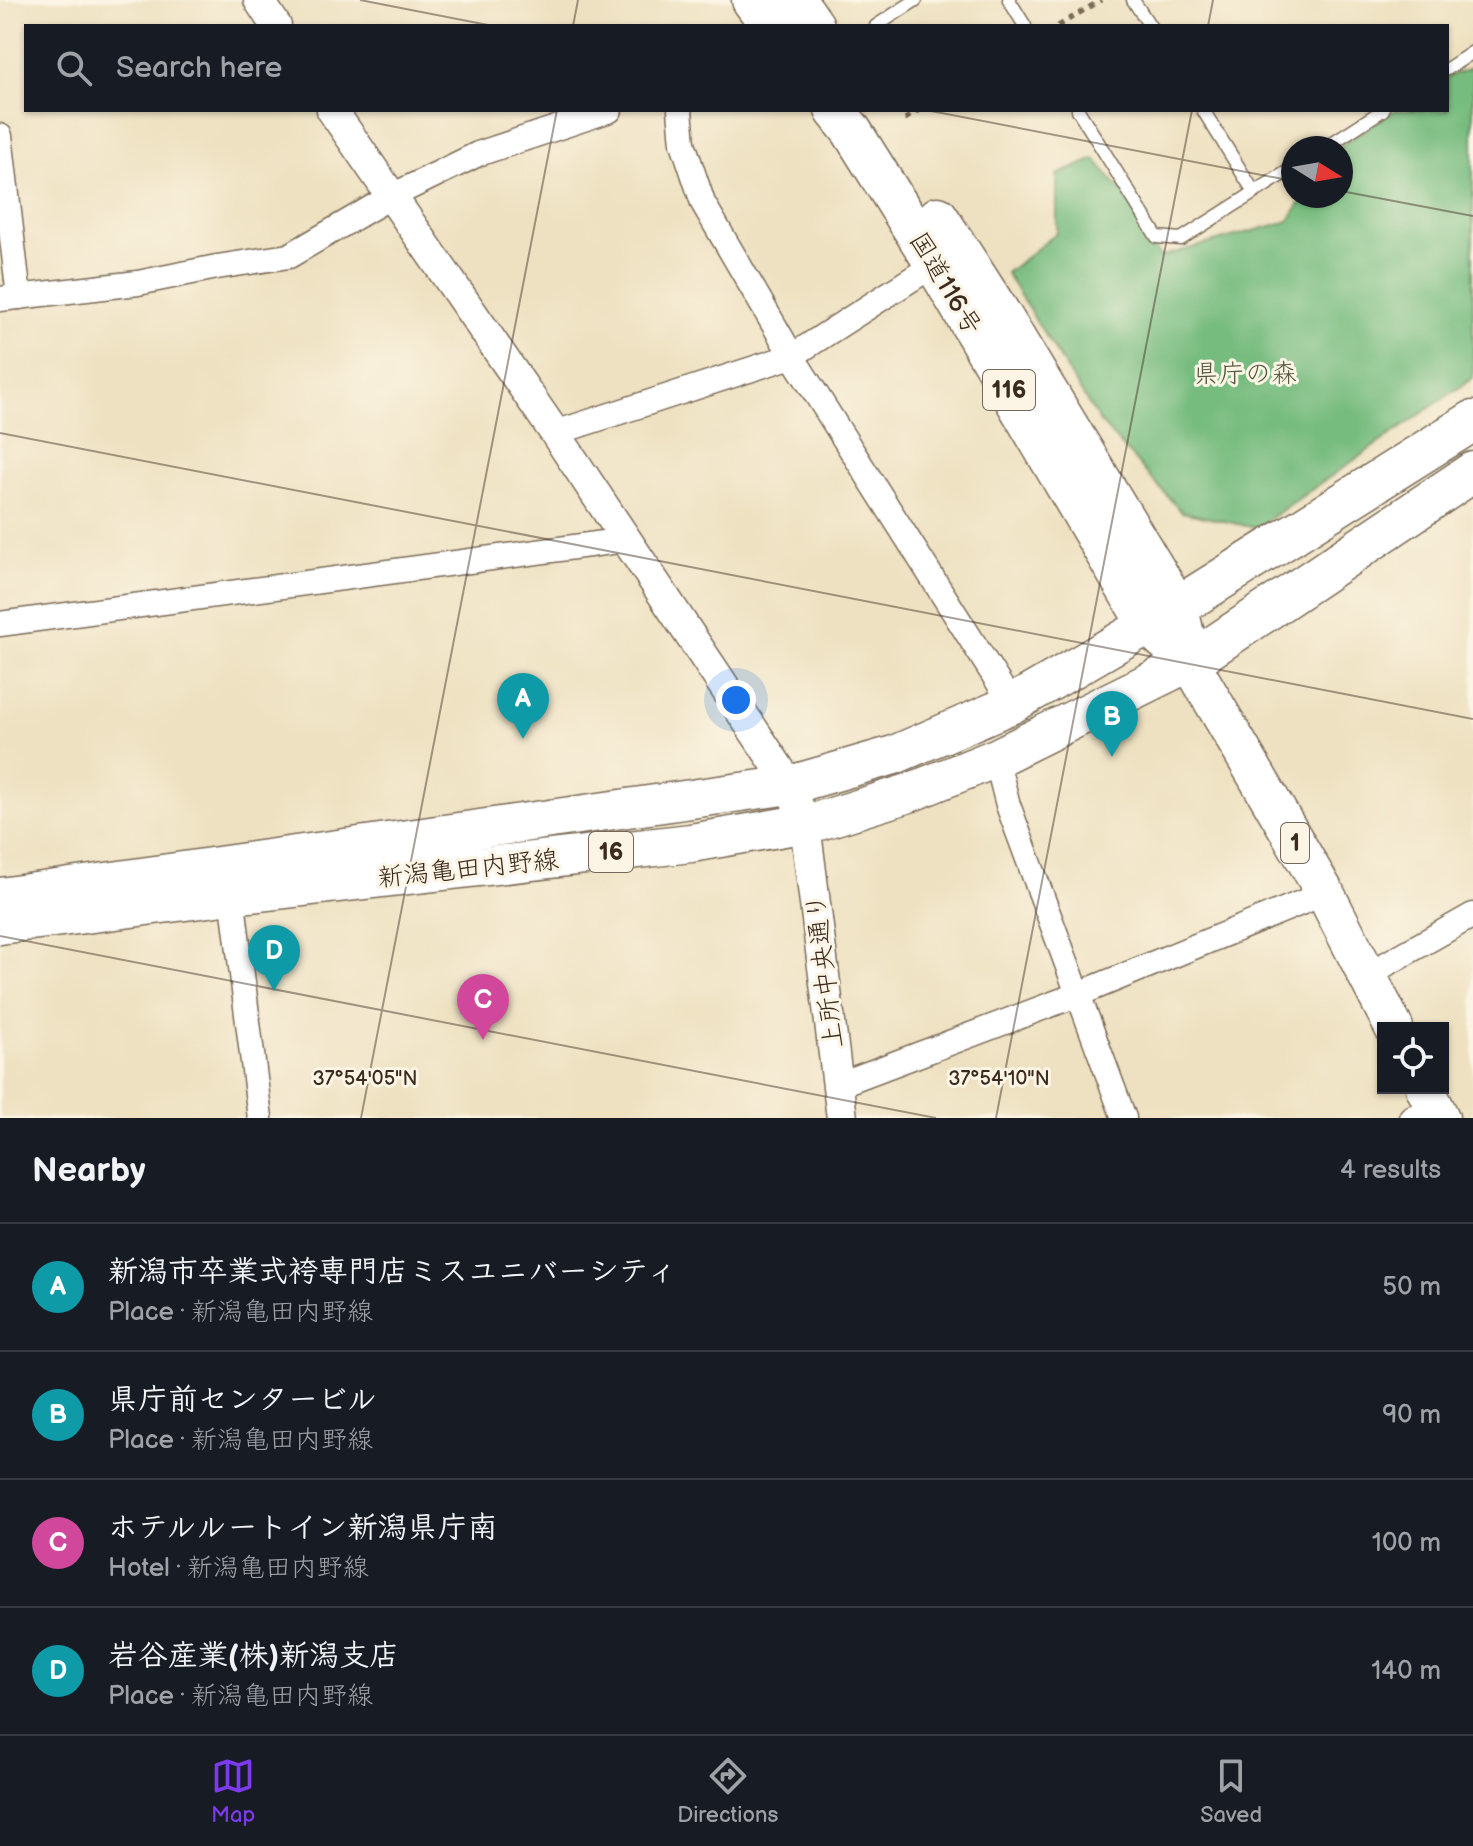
<!DOCTYPE html>
<meta charset="utf-8">
<style>
:root{--surface:#171b24;--page:#242831;--text:#f1f3f6;--muted:#9ea1a6;--line:#363941;--accent:#7c3aed}
body{margin:0;font-family:"Balsamiq Sans","Klee One",sans-serif;background:var(--page);color:var(--text)}
.controls{position:absolute;right:24px;bottom:24px;display:grid;overflow:hidden;border-radius:0px;box-shadow:0 2px 6px #0004}
.controls button{width:72px;height:72px;display:grid;place-items:center;padding:0;border:0;border-bottom:2px solid var(--line);background:var(--surface);color:var(--text);font:40px sans-serif}
.compass{position:absolute;left:1281px;top:136px;width:72px;height:72px;border-radius:50%;background:var(--surface);box-shadow:0 2px 6px #0004;rotate:101deg}
.you{position:absolute;left:736px;top:700px;width:28px;height:28px;margin:-20px;border:6px solid #fff;border-radius:50%;background:#1a73e8;box-shadow:0 0 0 12px #1a73e833}
.badge{display:grid;place-items:center;width:52px;height:52px;border-radius:50%;background:var(--accent);color:#fff;font-size:26px;font-weight:700}
.pin{position:absolute;translate:-50% -66px;filter:drop-shadow(0 2px 4px #0008)}
.pin::after{content:'';position:absolute;top:42px;width:28px;height:24px;background:inherit;clip-path:polygon(0 0,100% 0,50% 100%)}
.list{margin:0;padding:0;list-style:none}
h2{display:flex;justify-content:space-between;align-items:center;height:104px;margin:0;padding:0 32px;font-size:34px}
h2 small{font-size:26px;font-weight:400;color:var(--muted)}
.list li{display:grid;grid-template-columns:52px 1fr auto;gap:24px;align-items:center;box-sizing:border-box;height:128px;padding:0 32px;border-top:2px solid var(--line)}
.list b{display:block;font-size:30px;white-space:nowrap}
.list p{margin:0;font-size:26px;white-space:nowrap;color:var(--muted)}
.list em{font-size:26px;font-style:normal;color:var(--muted)}
.icon{flex:none;width:44px;height:44px;fill:none;stroke:currentColor;stroke-width:2;stroke-linecap:round;stroke-linejoin:round}
.map{position:relative;flex:none;width:1473px;height:1118px;overflow:hidden}
.search{position:absolute;background:var(--surface);box-shadow:0 2px 6px #0004;left:24px;right:24px;top:24px;height:88px;display:flex;align-items:center;gap:20px;box-sizing:border-box;padding:0 28px;border-radius:0px;color:var(--muted);font-size:30px}
.sheet{height:616px;background:var(--surface)}
nav{display:flex;justify-content:space-around;align-items:center;box-sizing:border-box;height:112px;border-top:2px solid var(--line);background:var(--surface);font-size:22px;color:var(--muted)}
nav a{display:grid;justify-items:center;gap:4px}
nav .on{color:var(--accent)}
.map>svg:first-child{display:block}
</style>
<div class="map">
<svg width="1473" height="1118" viewBox="0 0 1473 1118">
<rect width="100%" height="100%" fill="#fcf5e5"/>
<filter id="ink" filterUnits="userSpaceOnUse"><feTurbulence type="fractalNoise" baseFrequency=".0125" numOctaves="2"/><feDisplacementMap in="SourceGraphic" scale="16" xChannelSelector="R" yChannelSelector="G"/><feConvolveMatrix kernelMatrix="1 2 1 2 8 2 1 2 1" color-interpolation-filters="sRGB"/></filter>
<filter id="wash" filterUnits="userSpaceOnUse"><feTurbulence type="fractalNoise" baseFrequency=".006" numOctaves="4" result="noise"/><feDisplacementMap in="SourceGraphic" scale="32" xChannelSelector="R" yChannelSelector="G"/><feGaussianBlur stdDeviation="1.8" result="paint"/><feColorMatrix in="noise" values="0 0 0 0 0 0 0 0 0 0 0 0 0 0 0 0 0 1.4 0 .05"/><feComposite in="paint" operator="in"/></filter>
<g filter="url(#wash)">
<rect width="100%" height="100%" fill="#eee1c1"/>
<path fill="#77bc7f" stroke="#59734e" stroke-width="2" d="M 1473,67 L 1473,378 L 1256,528 L 1182,512 L 1100,422 L 1006,273 L 1057,233 L 1057,175 L 1095,159 L 1126,197 L 1160,257 L 1289,221 L 1305,196 L 1341,196 L 1341,148 L 1337,148 L 1396,110 L 1447,110 L 1447,77 Z"/>
</g>
<g filter="url(#ink)">
<g fill="none" stroke-linecap="round" stroke-linejoin="round">
<defs>
<g id="service">
<path d="M 1009,0 L 1025,26"/>
<path d="M 1133,0 L 1150,26"/>
<path d="M 876,26 L 916,0"/>
<path d="M 1447,69 L 1473,52"/>
<path d="M 1078,110 L 1157,237 L 1181,239 L 1293,168"/>
<path d="M 1203,110 L 1254,192"/>
<path d="M 1324,148 L 1383,110"/>
</g>
<g id="minor">
<path d="M 680,110 L 683,143 L 703,203 L 792,356 L 1012,704"/>
<path d="M 0,136 L 19,297"/>
<path d="M 0,299 L 138,283 L 217,267 L 289,256 L 390,197 L 478,154 L 610,110"/>
<path d="M 555,433 L 792,356 L 935,264"/>
<path d="M 0,624 L 626,540"/>
<path d="M 996,758 L 1008,805 L 1124,1118"/>
<path d="M 232,895 L 260,1118"/>
<path d="M 1367,975 L 1473,915"/>
<path d="M 838,1085 L 1079,994 L 1325,893"/>
<path d="M 1411,1118 L 1435,1108"/>
</g>
<g id="tertiary">
<path d="M 259,0 L 276,26"/>
<path d="M 332,110 L 555,433 L 790,785 L 805,824 L 842,1118"/>
</g>
<g id="primary">
<path d="M 0,897 L 790,785 L 894,755 L 1012,704 L 1148,625"/>
<path d="M 0,925 L 232,895 L 691,843 L 819,821 L 909,793 L 996,758 L 1190,662 L 1325,893 L 1394,1028"/>
<path d="M 1425,1088 L 1440,1118"/>
</g>
<g id="trunk">
<path d="M 752,0 L 771,26"/>
<path d="M 796,0 L 814,26"/>
<path d="M 835,110 L 851,130 L 935,264 L 1148,625 L 1190,662"/>
<path d="M 938,217 L 1001,315 L 1178,608 L 1190,662"/>
<path d="M 1155,621 L 1473,421"/>
<path d="M 1190,662 L 1473,472"/>
</g>
</defs>
<use href="#service" stroke="#7a6a57" stroke-width="15"/>
<use href="#minor" stroke="#7a6a57" stroke-width="27"/>
<use href="#tertiary" stroke="#7a6a57" stroke-width="33"/>
<use href="#primary" stroke="#7a6a57" stroke-width="41"/>
<use href="#trunk" stroke="#7a6a57" stroke-width="43"/>
<g stroke="#7a6a57" stroke-width="5" stroke-dasharray="6 6" stroke-linecap="butt">
<path d="M 1058,26 L 1101,0"/>
<path d="M 905,119 L 920,110"/>
</g>
<use href="#service" stroke="#fff" stroke-width="12"/>
<use href="#minor" stroke="#fff" stroke-width="24"/>
<use href="#tertiary" stroke="#fff" stroke-width="30"/>
<use href="#primary" stroke="#fff" stroke-width="38"/>
<use href="#trunk" stroke="#fff" stroke-width="40"/>
</g>
</g>
<path fill="none" stroke="#3b2a1e" stroke-width="2" stroke-opacity="0.45" d="M 360,0 L 493,26M 573,26 L 578,0M 1208,26 L 1213,0M 926,110 L 1293,181M 1341,191 L 1473,216M 0,433 L 1473,719M 0,936 L 936,1118M 361,1118 L 557,110M 996,1118 L 1192,110"/>
<g text-anchor="middle" stroke-width="6" stroke-linejoin="round" paint-order="stroke">
<g fill="#fcf5e5" stroke="#75675a" stroke-width="2">
<rect x="983" y="370" width="52" height="40" rx="6"/>
<rect x="1281" y="823" width="28" height="40" rx="6"/>
<rect x="589" y="832" width="44" height="40" rx="6"/>
</g>
<g font-size="24" font-weight="bold" fill="#3b2a1e">
<text x="1009" y="398">116</text>
<text x="1295" y="851">1</text>
<text x="611" y="860">16</text>
</g>
<g font-size="26" fill="#3b2a1e" stroke="#fcf5e5">
<text transform="translate(946 283) rotate(59)" y="9">国道116号</text>
<text transform="translate(468 868) rotate(-6)" y="9">新潟亀田内野線</text>
<text transform="translate(824 971) rotate(-97)" y="9">上所中央通り</text>
</g>
<g font-size="26" fill="#51563c" stroke="#fcf5e5">
<text x="1245" y="382">県庁の森</text>
</g>
</g>
<g font-size="20" text-anchor="middle" fill="#3b2a1e" stroke="#fcf5e5" stroke-width="6" stroke-linejoin="round" paint-order="stroke">
<text x="365" y="1085">37°54'05"N</text>
<text x="999" y="1085">37°54'10"N</text>
</g>
</svg>
<div class="controls">
<button><svg class="icon" aria-label="locate" viewBox="0 0 24 24"><circle cx="12" cy="12" r="6"/><path d="M12 2v4M12 18v4M2 12h4M18 12h4"/></svg></button>
</div>
<svg class="compass" viewBox="-18 -18 36 36"><path d="M0-13l5 13h-10z" fill="#e53935"/><path d="M0 13l5-13h-10z" fill="#9ea1a6"/></svg>
<div class="you"></div>
<div class="pin badge" style="left:523px;top:739px;background:#0f9aa8">A</div>
<div class="pin badge" style="left:1112px;top:757px;background:#0f9aa8">B</div>
<div class="pin badge" style="left:483px;top:1040px;background:#d1479c">C</div>
<div class="pin badge" style="left:274px;top:991px;background:#0f9aa8">D</div>
<div class="search"><svg class="icon" aria-label="search" viewBox="0 0 24 24"><circle cx="10" cy="10" r="6"/><path d="M15 15l6 6"/></svg>Search here</div>
</div>
<section class="sheet">
<h2>Nearby<small>4 results</small></h2>
<ul class="list">
<li><span class="badge" style="background:#0f9aa8">A</span><div><b>新潟市卒業式袴専門店ミスユニバーシティ</b><p>Place · 新潟亀田内野線</p></div><em>50 m</em></li>
<li><span class="badge" style="background:#0f9aa8">B</span><div><b>県庁前センタービル</b><p>Place · 新潟亀田内野線</p></div><em>90 m</em></li>
<li><span class="badge" style="background:#d1479c">C</span><div><b>ホテルルートイン新潟県庁南</b><p>Hotel · 新潟亀田内野線</p></div><em>100 m</em></li>
<li><span class="badge" style="background:#0f9aa8">D</span><div><b>岩谷産業(株)新潟支店</b><p>Place · 新潟亀田内野線</p></div><em>140 m</em></li>
</ul>
</section>
<nav>
<a class="on"><svg class="icon" aria-label="map" viewBox="0 0 24 24"><path d="M3 6l6-2 6 2 6-2v14l-6 2-6-2-6 2zM9 4v14M15 6v14"/></svg>Map</a>
<a><svg class="icon" aria-label="directions" viewBox="0 0 24 24"><path d="M12 3l9 9-9 9-9-9zM9 14v-3h6M13 9l2 2-2 2"/></svg>Directions</a>
<a><svg class="icon" aria-label="saved" viewBox="0 0 24 24"><path d="M7 4h10v16l-5-4-5 4z"/></svg>Saved</a>
</nav>
